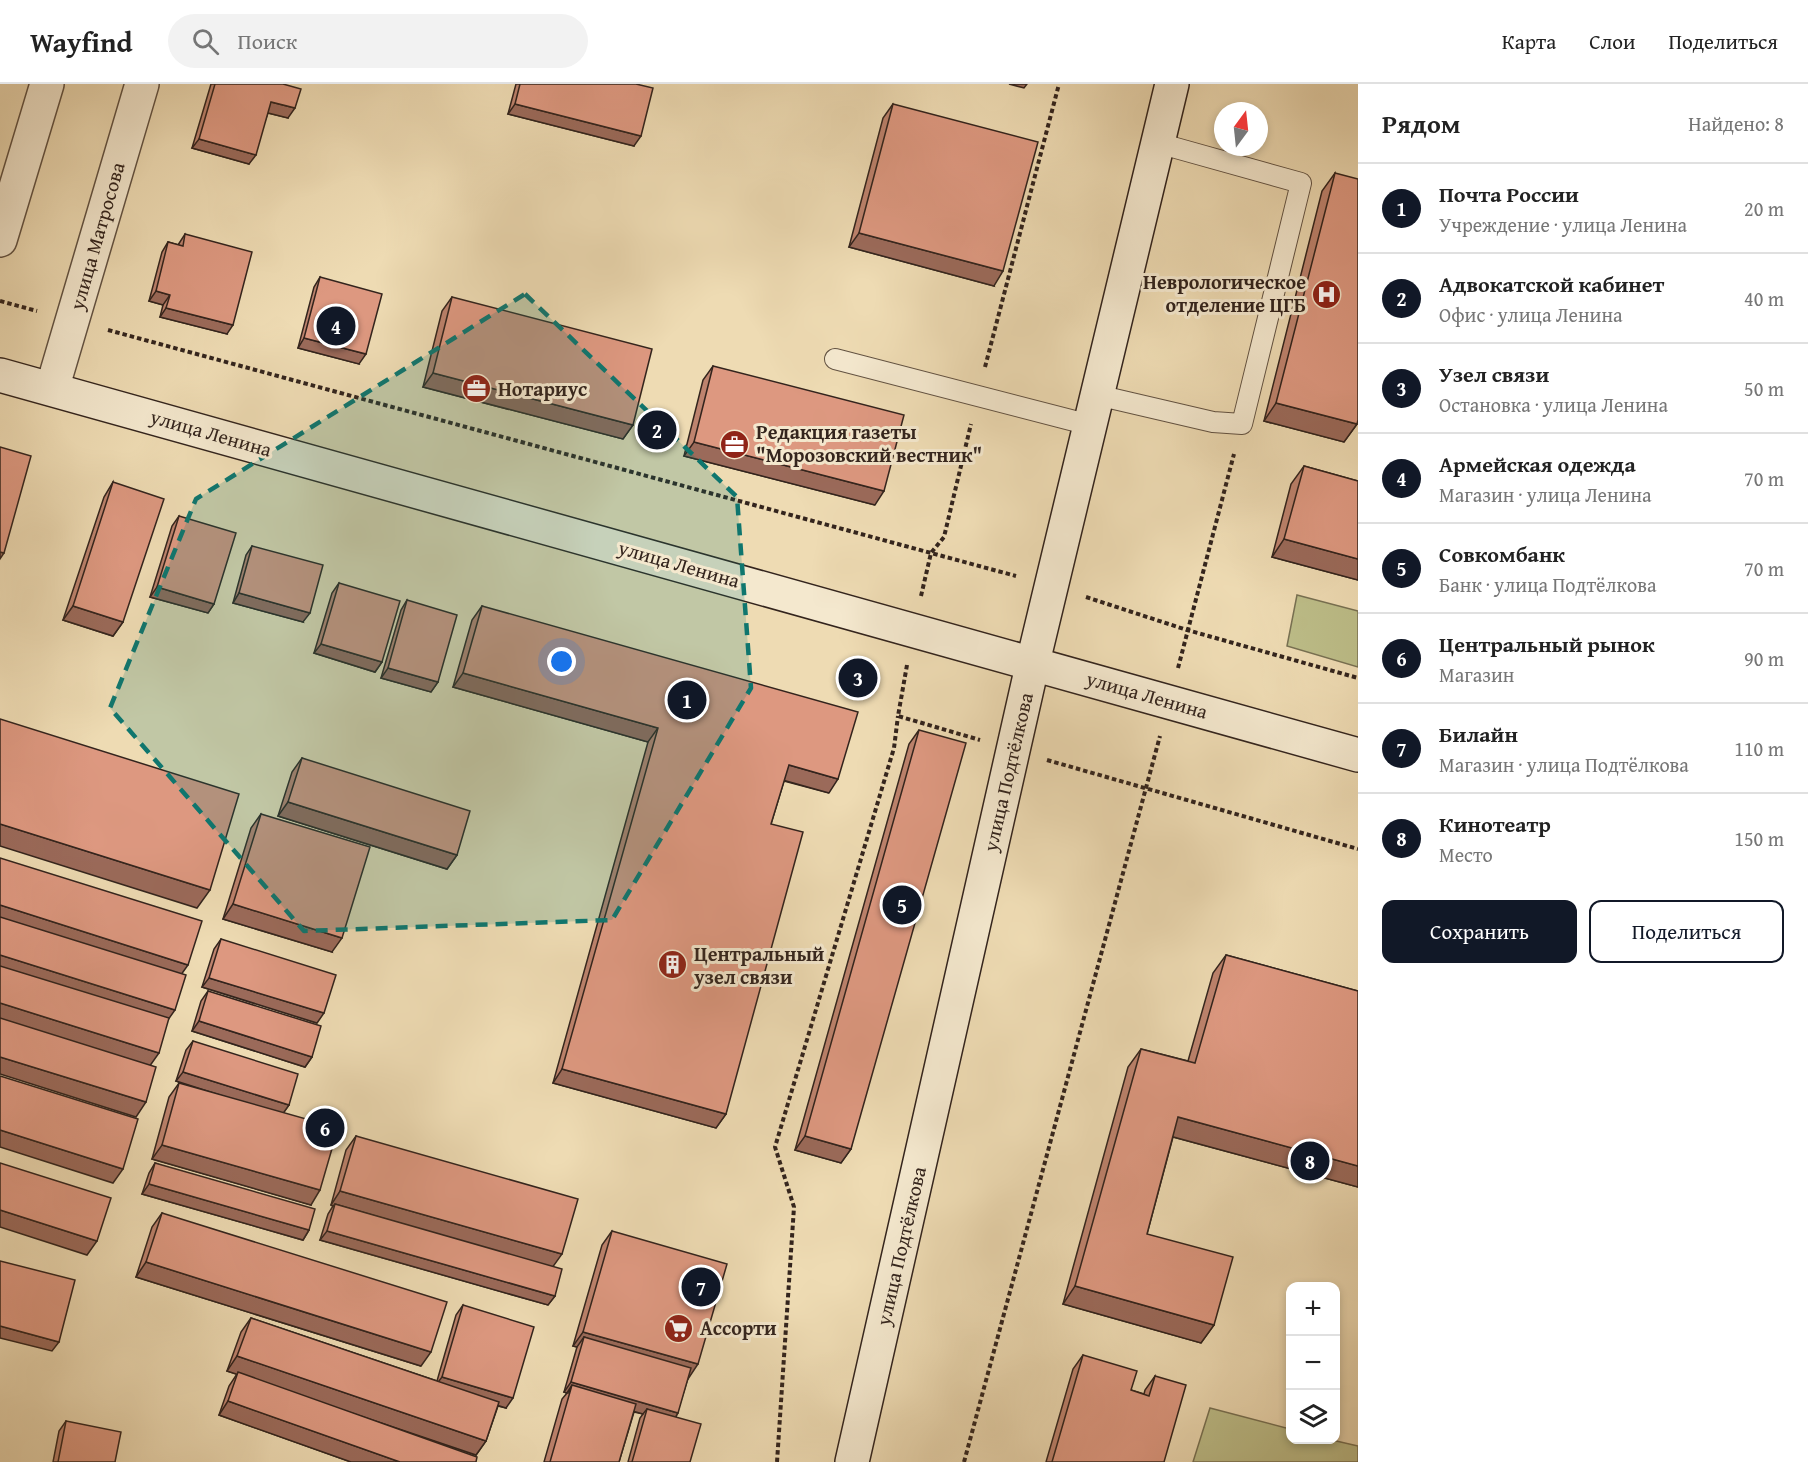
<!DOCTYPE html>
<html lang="ru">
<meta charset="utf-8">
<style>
:root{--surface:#fff;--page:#f2f2f2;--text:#222;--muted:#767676;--line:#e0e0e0;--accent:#111827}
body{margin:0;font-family:"Gentium Book Plus",serif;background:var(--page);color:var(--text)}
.controls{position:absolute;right:18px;bottom:18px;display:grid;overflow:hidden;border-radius:12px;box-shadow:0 3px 9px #0003}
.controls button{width:54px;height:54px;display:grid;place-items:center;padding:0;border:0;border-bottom:2px solid var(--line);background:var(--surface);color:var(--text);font:30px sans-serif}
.compass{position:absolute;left:1214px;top:18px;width:54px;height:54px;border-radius:50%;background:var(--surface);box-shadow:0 3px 9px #0003;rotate:15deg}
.you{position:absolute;left:562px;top:578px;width:21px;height:21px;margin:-15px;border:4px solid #fff;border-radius:50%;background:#1a73e8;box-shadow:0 0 0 9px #1a73e833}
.badge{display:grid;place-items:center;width:39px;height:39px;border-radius:50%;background:var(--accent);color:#fff;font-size:20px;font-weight:700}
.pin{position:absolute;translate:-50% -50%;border:3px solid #fff;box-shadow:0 2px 6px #0006}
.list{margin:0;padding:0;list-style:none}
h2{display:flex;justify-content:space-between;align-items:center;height:78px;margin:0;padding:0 24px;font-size:26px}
h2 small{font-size:20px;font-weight:400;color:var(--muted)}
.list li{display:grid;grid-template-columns:39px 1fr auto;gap:18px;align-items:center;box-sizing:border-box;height:90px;padding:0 24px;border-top:2px solid var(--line)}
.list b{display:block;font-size:22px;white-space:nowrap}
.list p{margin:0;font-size:20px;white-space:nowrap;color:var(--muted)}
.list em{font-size:20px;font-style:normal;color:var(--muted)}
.actions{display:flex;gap:12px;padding:18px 24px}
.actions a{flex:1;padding:14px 0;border:2px solid var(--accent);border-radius:12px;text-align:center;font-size:21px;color:var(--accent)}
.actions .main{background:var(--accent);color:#fff}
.icon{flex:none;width:33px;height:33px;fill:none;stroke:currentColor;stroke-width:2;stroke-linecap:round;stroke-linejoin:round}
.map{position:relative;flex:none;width:1358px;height:1378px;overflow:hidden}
header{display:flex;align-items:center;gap:36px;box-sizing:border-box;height:84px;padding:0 30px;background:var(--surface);border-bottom:2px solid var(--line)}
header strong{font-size:28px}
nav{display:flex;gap:33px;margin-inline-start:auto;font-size:21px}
.search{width:420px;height:54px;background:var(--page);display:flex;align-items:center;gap:15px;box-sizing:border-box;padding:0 21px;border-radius:33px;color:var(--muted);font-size:22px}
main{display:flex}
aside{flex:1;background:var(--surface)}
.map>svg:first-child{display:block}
</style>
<header>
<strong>Wayfind</strong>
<div class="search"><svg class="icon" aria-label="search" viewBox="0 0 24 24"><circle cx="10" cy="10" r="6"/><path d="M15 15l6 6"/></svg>Поиск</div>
<nav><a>Карта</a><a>Слои</a><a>Поделиться</a></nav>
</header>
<main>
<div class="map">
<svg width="1358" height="1378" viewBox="0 0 1358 1378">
<rect width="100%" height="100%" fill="#eedbb3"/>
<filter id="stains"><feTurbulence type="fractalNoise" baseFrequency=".00333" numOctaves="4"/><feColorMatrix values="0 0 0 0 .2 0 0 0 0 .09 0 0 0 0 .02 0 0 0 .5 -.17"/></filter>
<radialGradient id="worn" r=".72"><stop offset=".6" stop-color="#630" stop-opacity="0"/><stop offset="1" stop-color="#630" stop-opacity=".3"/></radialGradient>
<g fill="#bdbe89" stroke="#787153" stroke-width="1.5">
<path d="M 1297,511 L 1358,527 L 1358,583 L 1287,562 Z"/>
<path d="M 1210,1324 L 1290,1345 L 1290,1356 L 1332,1356 L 1358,1362 L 1358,1378 L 1193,1378 Z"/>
</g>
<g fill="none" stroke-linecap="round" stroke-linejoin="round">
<defs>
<g id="lane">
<path d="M 835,275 L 1090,341"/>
<path d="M 1097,311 L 1213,338 L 1242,340 L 1301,99 L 1158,59"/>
</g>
<g id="street">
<path d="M 0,156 L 47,0"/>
<path d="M 52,305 L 142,0"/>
</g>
<g id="secondary">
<path d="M 0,291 L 1358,671"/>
<path d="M 852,1378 L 1033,578 L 1172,0"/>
</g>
</defs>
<use href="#lane" stroke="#625242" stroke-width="22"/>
<use href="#street" stroke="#625242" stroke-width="36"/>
<use href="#secondary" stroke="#33241d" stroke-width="36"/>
<g stroke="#33241d" stroke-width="4" stroke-dasharray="4.5 3" stroke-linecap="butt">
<path d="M 0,217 L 37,227"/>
<path d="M 108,246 L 1016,492"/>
<path d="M 985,283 L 1059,0"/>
<path d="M 921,512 L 931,469 L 944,453 L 971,340"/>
<path d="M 1086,513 L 1187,546 L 1358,594"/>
<path d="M 907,581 L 898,632 L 980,656"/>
<path d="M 1178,584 L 1234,370"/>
<path d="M 1047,676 L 1358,765"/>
<path d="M 777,1378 L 794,1123 L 775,1063 L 894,664 L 898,632"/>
<path d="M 964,1378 L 1160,652"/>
</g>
<use href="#lane" stroke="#f4e8ce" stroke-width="20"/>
<use href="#street" stroke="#f4e8ce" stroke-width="33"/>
<use href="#secondary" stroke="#f4e8ce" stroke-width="33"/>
</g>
<g fill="#be836e" stroke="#33241d" stroke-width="1.5">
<path d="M 211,0 L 283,0 L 288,34 L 268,29 L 249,80 L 192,64 Z"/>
<path d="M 516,0 L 636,0 L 634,62 L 508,30 Z"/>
<path d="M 893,20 L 994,202 L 849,163 L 883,34 Z"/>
<path d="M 1335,89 L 1357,340 L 1344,358 L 1264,337 L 1322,107 Z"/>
<path d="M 185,150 L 227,250 L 160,233 L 163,221 L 149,217 L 162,168 L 168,158 L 178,161 Z"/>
<path d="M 320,193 L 359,280 L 298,264 L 314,203 Z"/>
<path d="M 452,213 L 633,341 L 623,355 L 423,303 L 442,227 Z"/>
<path d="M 713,282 L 875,421 L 684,372 L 703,296 Z"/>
<path d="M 1304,382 L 1358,397 L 1358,496 L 1272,473 L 1291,400 Z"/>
<path d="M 113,398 L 123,538 L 113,552 L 63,536 L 104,413 Z"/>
<path d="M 179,432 L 214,520 L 208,529 L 150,513 L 172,442 Z"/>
<path d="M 252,462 L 303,538 L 233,519 L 246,471 Z"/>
<path d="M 339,499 L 382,578 L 375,588 L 314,569 L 332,509 Z"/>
<path d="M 407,516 L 438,598 L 431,608 L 381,594 L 401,526 Z"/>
<path d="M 482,522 L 829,709 L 784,697 L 771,740 L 726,1030 L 716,1044 L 553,999 L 648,658 L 453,603 L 472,536 Z"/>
<path d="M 919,646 L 851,1065 L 841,1079 L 795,1066 L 909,660 Z"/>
<path d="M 302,674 L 457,771 L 447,785 L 278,732 L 292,688 Z"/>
<path d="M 261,730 L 332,868 L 223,835 L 251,744 Z"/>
<path d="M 221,855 L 317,939 L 202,903 L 214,865 Z"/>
<path d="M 1226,871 L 1358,907 L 1358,1103 L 1173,1053 L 1147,1150 L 1214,1241 L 1201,1259 L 1063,1220 L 1128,983 L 1141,965 L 1188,977 L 1213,889 Z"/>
<path d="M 208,907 L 312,973 L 305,983 L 192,947 L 201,917 Z"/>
<path d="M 193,957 L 289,1021 L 283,1029 L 311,1121 L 152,1075 L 169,1013 L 179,999 L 204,1006 L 176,997 L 186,966 Z"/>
<path d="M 356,1052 L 553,1182 L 555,1212 L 548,1221 L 320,1156 L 328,1130 L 333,1122 L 331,1121 L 346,1066 Z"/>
<path d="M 155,1079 L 309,1146 L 303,1156 L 142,1110 L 149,1089 Z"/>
<path d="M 162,1129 L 421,1282 L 136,1193 L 152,1143 Z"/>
<path d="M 612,1147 L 688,1294 L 676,1333 L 690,1378 L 628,1378 L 640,1334 L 643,1330 L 634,1328 L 619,1378 L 544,1378 L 562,1315 L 567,1309 L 564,1308 L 577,1263 L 573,1262 L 602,1161 Z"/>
<path d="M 463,1221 L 506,1324 L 498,1322 L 486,1357 L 476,1371 L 353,1329 L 476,1378 L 351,1378 L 219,1331 L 229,1302 L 237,1290 L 227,1287 L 241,1248 L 251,1234 L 437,1297 L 456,1231 Z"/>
<path d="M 1083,1271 L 1131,1306 L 1144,1310 L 1145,1306 L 1155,1292 L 1164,1378 L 1046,1378 L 1073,1285 Z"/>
<path d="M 66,1337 L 115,1378 L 53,1378 L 59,1347 Z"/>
</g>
<g fill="#9b6a5a" stroke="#33241d" stroke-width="1.5">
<path d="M 1009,0 L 1027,0 L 1024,4 Z"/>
<path d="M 271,18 L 295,24 L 288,34 L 264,28 Z"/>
<path d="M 515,20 L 641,52 L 634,62 L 508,30 Z"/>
<path d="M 199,55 L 256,71 L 249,80 L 192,64 Z"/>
<path d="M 859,149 L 1003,187 L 994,202 L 849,163 Z"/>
<path d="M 156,207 L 170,211 L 163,221 L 149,217 Z"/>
<path d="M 166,224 L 233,241 L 227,250 L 160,233 Z"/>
<path d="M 304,254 L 366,270 L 359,280 L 298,264 Z"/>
<path d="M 433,289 L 633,341 L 623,355 L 423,303 Z"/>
<path d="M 1276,319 L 1357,340 L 1344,358 L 1264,337 Z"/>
<path d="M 694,358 L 884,407 L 875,421 L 684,372 Z"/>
<path d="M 1284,455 L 1358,475 L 1358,496 L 1272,473 Z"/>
<path d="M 0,468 L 4,469 L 0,475 Z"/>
<path d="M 157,503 L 214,520 L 208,529 L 150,513 Z"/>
<path d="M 239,509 L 310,529 L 303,538 L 233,519 Z"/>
<path d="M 73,522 L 123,538 L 113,552 L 63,536 Z"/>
<path d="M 321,560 L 382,578 L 375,588 L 314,569 Z"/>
<path d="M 388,584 L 438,598 L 431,608 L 381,594 Z"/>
<path d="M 463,589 L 658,644 L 648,658 L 453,603 Z"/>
<path d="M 789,681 L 838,695 L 829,709 L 779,695 Z"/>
<path d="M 288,718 L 457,771 L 447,785 L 278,732 Z"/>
<path d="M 0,740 L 210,806 L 197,824 L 0,762 Z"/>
<path d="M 233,820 L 342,854 L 332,868 L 223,835 Z"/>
<path d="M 0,821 L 188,881 L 178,895 L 0,839 Z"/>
<path d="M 0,871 L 175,926 L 165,940 L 0,889 Z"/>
<path d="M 209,894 L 324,929 L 317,939 L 202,903 Z"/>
<path d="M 0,919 L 159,969 L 149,983 L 0,936 Z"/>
<path d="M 199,937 L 312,973 L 305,983 L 192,947 Z"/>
<path d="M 0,973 L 146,1018 L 136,1033 L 0,990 Z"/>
<path d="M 562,985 L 726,1030 L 716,1044 L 553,999 Z"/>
<path d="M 183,988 L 289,1021 L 282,1031 L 176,997 Z"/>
<path d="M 1178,1033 L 1358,1082 L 1358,1103 L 1166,1051 Z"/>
<path d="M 0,1046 L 123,1085 L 113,1099 L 0,1063 Z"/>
<path d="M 805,1052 L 851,1065 L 841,1079 L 795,1066 Z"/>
<path d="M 162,1061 L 320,1106 L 311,1121 L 152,1075 Z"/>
<path d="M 149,1100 L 309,1146 L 303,1156 L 142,1110 Z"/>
<path d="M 340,1107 L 562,1170 L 552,1184 L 335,1120 L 333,1122 L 331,1121 Z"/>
<path d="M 0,1126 L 97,1157 L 87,1171 L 0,1143 Z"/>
<path d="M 327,1147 L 555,1212 L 548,1221 L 320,1156 Z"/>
<path d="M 146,1178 L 431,1268 L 421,1282 L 136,1193 Z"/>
<path d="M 1075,1202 L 1214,1241 L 1201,1259 L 1063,1220 Z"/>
<path d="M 0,1242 L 59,1258 L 52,1267 L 0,1254 Z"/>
<path d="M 583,1248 L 698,1280 L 688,1295 L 584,1253 L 577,1263 L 573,1262 Z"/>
<path d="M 237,1272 L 486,1357 L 476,1371 L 227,1287 Z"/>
<path d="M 442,1293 L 513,1314 L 506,1324 L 435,1302 Z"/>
<path d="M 571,1298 L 678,1329 L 672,1339 L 647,1325 L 643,1330 L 569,1309 L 572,1301 L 567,1309 L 564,1308 Z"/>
<path d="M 228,1317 L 400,1378 L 351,1378 L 219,1331 Z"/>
</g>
<g fill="#dd9880" stroke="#33241d" stroke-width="1.5">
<path d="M 215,0 L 283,0 L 301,5 L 295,24 L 271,18 L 256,71 L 199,55 Z"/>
<path d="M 520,0 L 636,0 L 653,4 L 641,52 L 515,20 Z"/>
<path d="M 893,20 L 1038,58 L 1003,187 L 859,149 Z"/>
<path d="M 1335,89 L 1358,95 L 1358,336 L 1357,340 L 1276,319 Z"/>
<path d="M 185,150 L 252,168 L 233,241 L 166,224 L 170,211 L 156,207 L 168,158 L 183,162 Z"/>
<path d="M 320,193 L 382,210 L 366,270 L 304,254 Z"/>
<path d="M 452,213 L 652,265 L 633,341 L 433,289 Z"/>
<path d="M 713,282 L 904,331 L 884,407 L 694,358 Z"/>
<path d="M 0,363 L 31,372 L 4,469 L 0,468 Z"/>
<path d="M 1304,382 L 1358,397 L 1358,475 L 1284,455 Z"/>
<path d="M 113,398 L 164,415 L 123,538 L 73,522 Z"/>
<path d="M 179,432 L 236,449 L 214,520 L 157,503 Z"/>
<path d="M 252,462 L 323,481 L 310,529 L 239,509 Z"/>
<path d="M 339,499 L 400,517 L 382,578 L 321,560 Z"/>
<path d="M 407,516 L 457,531 L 438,598 L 388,584 Z"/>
<path d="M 482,522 L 858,628 L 838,695 L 789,681 L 771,740 L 803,748 L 726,1030 L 562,985 L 658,644 L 463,589 Z"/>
<path d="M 0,635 L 239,710 L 210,806 L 0,740 Z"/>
<path d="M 919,646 L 966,659 L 851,1065 L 805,1052 Z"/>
<path d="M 302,674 L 470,727 L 457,771 L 288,718 Z"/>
<path d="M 261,730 L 370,763 L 342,854 L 233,820 Z"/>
<path d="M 0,774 L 202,837 L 188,881 L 0,821 Z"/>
<path d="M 0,833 L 186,891 L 175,926 L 0,871 Z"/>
<path d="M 221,855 L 336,891 L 324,929 L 209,894 Z"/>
<path d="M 1226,871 L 1358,907 L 1358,1082 L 1178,1033 L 1147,1150 L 1233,1173 L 1214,1241 L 1075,1202 L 1141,965 L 1195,979 Z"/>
<path d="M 0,882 L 169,934 L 159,969 L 0,919 Z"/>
<path d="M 208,907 L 321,942 L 312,973 L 199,937 Z"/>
<path d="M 0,934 L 156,983 L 146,1018 L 0,973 Z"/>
<path d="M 193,957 L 298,990 L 289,1021 L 183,988 Z"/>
<path d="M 0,992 L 138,1035 L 123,1085 L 0,1046 Z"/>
<path d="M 179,999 L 338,1044 L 320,1106 L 162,1061 Z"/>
<path d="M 356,1052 L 578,1115 L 562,1170 L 340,1107 Z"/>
<path d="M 0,1079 L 111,1114 L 97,1157 L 0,1126 Z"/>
<path d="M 155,1079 L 315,1125 L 309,1146 L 149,1100 Z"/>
<path d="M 335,1120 L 562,1185 L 555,1212 L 327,1147 Z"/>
<path d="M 162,1129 L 447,1218 L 431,1268 L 146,1178 Z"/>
<path d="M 612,1147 L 727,1180 L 698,1280 L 583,1248 Z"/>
<path d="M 0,1177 L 75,1196 L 59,1258 L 0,1242 Z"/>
<path d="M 463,1221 L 534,1243 L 513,1314 L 442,1293 Z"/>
<path d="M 251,1234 L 499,1318 L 486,1357 L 237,1272 Z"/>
<path d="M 584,1253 L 691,1284 L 678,1329 L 571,1298 Z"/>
<path d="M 1083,1271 L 1137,1287 L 1131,1306 L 1149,1312 L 1155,1292 L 1186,1301 L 1164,1378 L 1052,1378 Z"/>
<path d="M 238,1288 L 477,1373 L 476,1378 L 400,1378 L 228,1317 Z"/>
<path d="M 572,1301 L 636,1320 L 619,1378 L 550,1378 Z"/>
<path d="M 647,1325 L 701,1340 L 690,1378 L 632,1378 Z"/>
<path d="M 66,1337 L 121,1348 L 115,1378 L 58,1378 Z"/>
</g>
<path fill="#0f766e" fill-opacity="0.2" stroke="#0f766e" stroke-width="4.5" stroke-dasharray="12 8" stroke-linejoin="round" d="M 525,210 L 737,413 L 751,604 L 612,836 L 304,847 L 110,624 L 196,415 Z"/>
<defs>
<symbol id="hospital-disc" viewBox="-11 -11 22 22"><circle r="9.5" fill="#8f2418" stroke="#f4e8ce"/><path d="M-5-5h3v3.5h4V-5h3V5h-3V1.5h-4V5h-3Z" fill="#fff"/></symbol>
<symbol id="office-disc" viewBox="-11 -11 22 22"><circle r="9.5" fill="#8f2418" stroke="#f4e8ce"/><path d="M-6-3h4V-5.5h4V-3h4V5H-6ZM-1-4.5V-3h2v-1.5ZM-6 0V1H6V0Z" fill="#fff"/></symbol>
<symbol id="building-disc" viewBox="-11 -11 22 22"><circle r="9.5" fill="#8f2418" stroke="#f4e8ce"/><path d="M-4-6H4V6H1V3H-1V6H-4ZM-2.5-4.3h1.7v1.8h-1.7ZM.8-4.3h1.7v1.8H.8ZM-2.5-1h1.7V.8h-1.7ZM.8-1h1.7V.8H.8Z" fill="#fff"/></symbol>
<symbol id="supermarket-disc" viewBox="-11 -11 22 22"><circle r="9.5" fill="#8f2418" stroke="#f4e8ce"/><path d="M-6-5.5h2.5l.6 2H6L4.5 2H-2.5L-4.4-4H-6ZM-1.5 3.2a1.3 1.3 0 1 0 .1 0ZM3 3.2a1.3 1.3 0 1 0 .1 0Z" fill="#fff"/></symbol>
</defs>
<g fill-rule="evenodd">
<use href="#hospital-disc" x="1310" y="194" width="33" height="33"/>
<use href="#office-disc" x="460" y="288" width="33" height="33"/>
<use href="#office-disc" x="718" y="344" width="33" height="33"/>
<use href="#building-disc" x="656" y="864" width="33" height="33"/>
<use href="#supermarket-disc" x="662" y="1228" width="33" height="33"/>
</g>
<g text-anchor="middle" stroke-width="6" stroke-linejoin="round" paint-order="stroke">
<g font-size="20" fill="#33241d" stroke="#f4e8ce">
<text transform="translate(97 152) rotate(-74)" y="7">улица Матросова</text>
<text transform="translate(211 349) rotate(16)" y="7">улица Ленина</text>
<text transform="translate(679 480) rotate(16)" y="7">улица Ленина</text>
<text transform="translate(1147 611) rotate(16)" y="7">улица Ленина</text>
<text transform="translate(1008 688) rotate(-77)" y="7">улица Подтёлкова</text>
<text transform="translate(901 1162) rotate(-77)" y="7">улица Подтёлкова</text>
</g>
<g font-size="20" font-weight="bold" fill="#33241d" stroke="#f4e8ce" text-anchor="start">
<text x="1306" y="205" text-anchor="end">Неврологическое<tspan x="1306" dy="23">отделение ЦГБ</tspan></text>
<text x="498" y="312">Нотариус</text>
<text x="756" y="355">Редакция газеты<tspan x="756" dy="23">"Морозовский вестник"</tspan></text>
<text x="694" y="877">Центральный<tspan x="694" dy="23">узел связи</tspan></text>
<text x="700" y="1251">Ассорти</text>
</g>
</g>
<rect width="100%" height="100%" filter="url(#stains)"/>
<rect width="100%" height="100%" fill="url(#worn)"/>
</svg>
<div class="controls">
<button>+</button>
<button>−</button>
<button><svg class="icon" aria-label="layers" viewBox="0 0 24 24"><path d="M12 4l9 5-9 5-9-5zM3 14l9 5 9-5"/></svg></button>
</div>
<svg class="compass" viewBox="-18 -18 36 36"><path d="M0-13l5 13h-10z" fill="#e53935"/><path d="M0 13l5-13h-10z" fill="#767676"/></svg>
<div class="you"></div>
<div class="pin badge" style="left:687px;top:616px">1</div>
<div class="pin badge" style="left:657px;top:346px">2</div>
<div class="pin badge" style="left:858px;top:594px">3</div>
<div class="pin badge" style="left:336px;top:242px">4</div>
<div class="pin badge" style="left:902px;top:821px">5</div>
<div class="pin badge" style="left:325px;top:1044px">6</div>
<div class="pin badge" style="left:701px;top:1203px">7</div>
<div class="pin badge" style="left:1310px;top:1077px">8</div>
</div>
<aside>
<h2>Рядом<small>Найдено: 8</small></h2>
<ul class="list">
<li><span class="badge">1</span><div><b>Почта России</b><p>Учреждение · улица Ленина</p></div><em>20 m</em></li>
<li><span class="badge">2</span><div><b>Адвокатской кабинет</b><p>Офис · улица Ленина</p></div><em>40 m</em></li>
<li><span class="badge">3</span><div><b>Узел связи</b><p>Остановка · улица Ленина</p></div><em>50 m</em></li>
<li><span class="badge">4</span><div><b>Армейская одежда</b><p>Магазин · улица Ленина</p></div><em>70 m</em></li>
<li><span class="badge">5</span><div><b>Совкомбанк</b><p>Банк · улица Подтёлкова</p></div><em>70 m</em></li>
<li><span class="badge">6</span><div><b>Центральный рынок</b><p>Магазин</p></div><em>90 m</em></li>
<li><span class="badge">7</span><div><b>Билайн</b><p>Магазин · улица Подтёлкова</p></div><em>110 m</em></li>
<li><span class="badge">8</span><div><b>Кинотеатр</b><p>Место</p></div><em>150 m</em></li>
</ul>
<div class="actions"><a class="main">Сохранить</a><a>Поделиться</a></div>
</aside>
</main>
